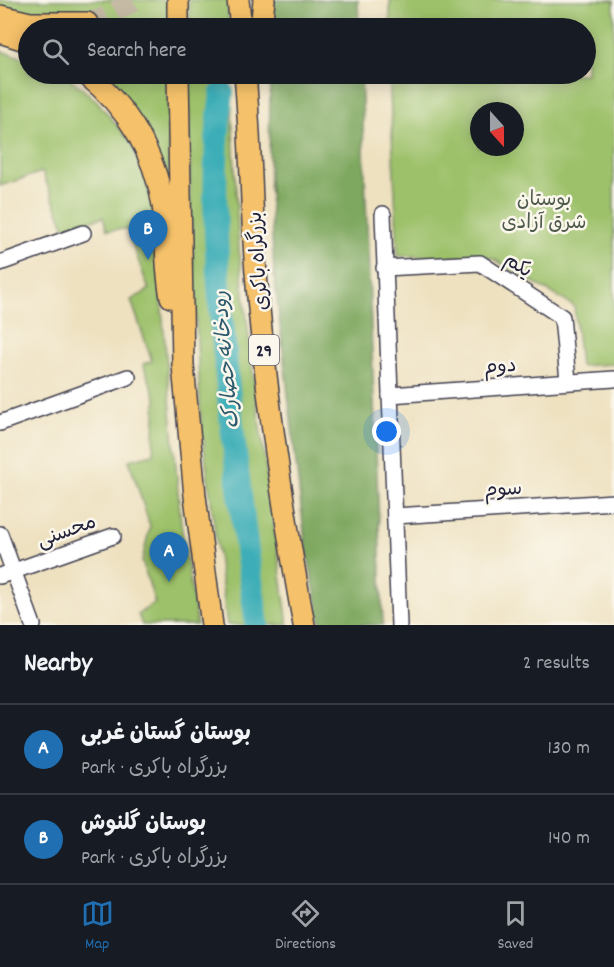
<!DOCTYPE html>
<meta charset="utf-8">
<style>
:root{--surface:#171b24;--page:#242831;--text:#f1f3f6;--muted:#9ea1a6;--line:#363941;--accent:#1f6fb2}
body{margin:0;font-family:Dekko,"Playpen Sans Arabic",sans-serif;background:var(--page);color:var(--text)}
.compass{position:absolute;left:470px;top:102px;width:54px;height:54px;border-radius:50%;background:var(--surface);box-shadow:0 3px 15px #0003;rotate:159deg}
.you{position:absolute;left:387px;top:432px;width:21px;height:21px;margin:-15px;border:4px solid #fff;border-radius:50%;background:#1a73e8;box-shadow:0 0 0 9px #1a73e833}
.badge{display:grid;place-items:center;width:39px;height:39px;border-radius:50%;background:var(--accent);color:#fff;font-size:20px;font-weight:700}
.pin{position:absolute;translate:-50% -50px;filter:drop-shadow(0 2px 3px #0008)}
.pin::after{content:'';position:absolute;top:32px;width:21px;height:18px;background:inherit;clip-path:polygon(0 0,100% 0,50% 100%)}
.list{margin:0;padding:0;list-style:none}
h2{display:flex;justify-content:space-between;align-items:center;height:78px;margin:0;padding:0 24px;font-size:26px}
h2 small{font-size:20px;font-weight:400;color:var(--muted)}
.list li{display:grid;grid-template-columns:39px 1fr auto;gap:18px;align-items:center;box-sizing:border-box;height:90px;padding:0 24px;border-top:2px solid var(--line)}
.list b{display:block;font-size:22px;white-space:nowrap}
.list p{margin:0;font-size:20px;white-space:nowrap;color:var(--muted)}
.list em{font-size:20px;font-style:normal;color:var(--muted)}
.icon{flex:none;width:33px;height:33px;fill:none;stroke:currentColor;stroke-width:2;stroke-linecap:round;stroke-linejoin:round}
.map{position:relative;flex:none;width:614px;height:625px;overflow:hidden}
.search{position:absolute;background:var(--surface);box-shadow:0 3px 15px #0003;left:18px;right:18px;top:18px;height:66px;display:flex;align-items:center;gap:15px;box-sizing:border-box;padding:0 21px;border-radius:33px;color:var(--muted);font-size:22px}
.sheet{height:258px;background:var(--surface)}
nav{display:flex;justify-content:space-around;align-items:center;box-sizing:border-box;height:84px;border-top:2px solid var(--line);background:var(--surface);font-size:16px;color:var(--muted)}
nav a{display:grid;justify-items:center;gap:3px}
nav .on{color:var(--accent)}
.map>svg:first-child{display:block}
</style>
<div class="map">
<svg width="614" height="625" viewBox="0 0 614 625">
<rect width="100%" height="100%" fill="#fbf7ec"/>
<filter id="ink" filterUnits="userSpaceOnUse"><feTurbulence type="fractalNoise" baseFrequency=".0167" numOctaves="2"/><feDisplacementMap in="SourceGraphic" scale="12" xChannelSelector="R" yChannelSelector="G"/><feConvolveMatrix kernelMatrix="1 2 1 2 8 2 1 2 1" color-interpolation-filters="sRGB"/></filter>
<filter id="wash" filterUnits="userSpaceOnUse"><feTurbulence type="fractalNoise" baseFrequency=".008" numOctaves="4" result="noise"/><feDisplacementMap in="SourceGraphic" scale="24" xChannelSelector="R" yChannelSelector="G"/><feGaussianBlur stdDeviation="1.35" result="paint"/><feColorMatrix in="noise" values="0 0 0 0 0 0 0 0 0 0 0 0 0 0 0 0 0 1.4 0 .05"/><feComposite in="paint" operator="in"/></filter>
<g filter="url(#wash)">
<rect width="100%" height="100%" fill="#eee1c0"/>
<g fill="#9dc16b" stroke="#607253" stroke-width="1.5" fill-rule="evenodd">
<path d="M 0,0 L 168,0 L 168,28 L 91,28 L 88,12 C 58,17 30,14 0,9 Z"/>
<path d="M 189,0 L 228,0 L 229,28 L 189,28 Z"/>
<path d="M 390,0 L 614,0 L 614,364 L 580,366 L 574,306 L 492,258 L 398,256 L 389,74 L 586,74 L 586,28 L 390,28 ZM 479,111 L 515,111 L 515,147 L 479,147 Z"/>
<path d="M 0,51 L 28,59 L 28,74 L 64,74 L 97,101 L 131,143 L 152,196 L 181,524 L 197,625 L 142,625 L 138,614 L 155,603 L 142,561 L 150,526 L 129,460 L 153,454 L 156,398 L 143,364 L 152,361 L 131,300 L 149,290 L 127,229 L 107,230 L 103,217 L 65,228 L 42,172 L 0,186 Z"/>
<path d="M 94,74 L 168,74 L 171,274 L 168,209 Z"/>
<path d="M 189,74 L 230,74 L 239,249 L 255,391 L 288,625 L 227,625 L 201,423 L 190,194 Z"/>
</g>
<g fill="#7ea75f" stroke="#50644d" stroke-width="1.5">
<path d="M 274,0 L 358,0 L 359,28 L 272,28 Z"/>
<path d="M 270,74 L 361,74 L 383,625 L 321,625 L 305,541 L 274,274 L 269,180 Z"/>
</g>
<g fill="none" stroke-linecap="round" stroke-linejoin="round">
<path stroke="#3daeb7" stroke-width="24" d="M 222,93 C 210,176 216,260 224,344 C 232,438 244,531 257,625"/>
</g>
</g>
<g filter="url(#ink)">
<g fill="none" stroke-linecap="round" stroke-linejoin="round">
<path stroke="#c5bba5" stroke-width="21" stroke-dasharray="21 10" stroke-linecap="butt" d="M 87,23 L 100,20 L 135,0"/>
<defs>
<g id="minor">
<path d="M 383,214 L 399,625"/>
<path d="M 0,263 L 83,233"/>
<path d="M 384,268 L 480,263 L 562,317 L 568,381"/>
<path d="M 390,395 L 614,379"/>
<path d="M 0,423 L 128,377"/>
<path d="M 395,516 L 614,502"/>
<path d="M 0,534 L 33,625"/>
<path d="M 0,576 L 113,536"/>
</g>
<g id="highway">
<path d="M 238,0 L 241,28"/>
<path d="M 0,16 L 30,23 L 87,23"/>
<path d="M 178,28 L 178,0"/>
<path d="M 261,28 L 264,0"/>
<path d="M 0,32 L 28,41"/>
<path d="M 86,74 C 128,108 154,152 163,205 C 167,236 165,267 171,297"/>
<path d="M 178,74 L 183,365 L 195,496 L 212,625"/>
<path d="M 245,74 C 251,140 251,207 256,273 C 265,391 283,509 304,625"/>
</g>
</defs>
<use href="#minor" stroke="#413f4f" stroke-width="18"/>
<use href="#highway" stroke="#413f4f" stroke-width="24"/>
<use href="#minor" stroke="#fff" stroke-width="15"/>
<use href="#highway" stroke="#f5c16b" stroke-width="21"/>
</g>
</g>
<g text-anchor="middle" stroke-width="5" stroke-linejoin="round" paint-order="stroke">
<rect fill="#fbf7ec" stroke="#636270" stroke-width="1.5" x="249" y="335" width="30" height="30" rx="4.5"/>
<g font-size="18" font-weight="bold" fill="#22223b">
<text x="264" y="356">29</text>
</g>
<g font-size="20" fill="#4d5a4c" stroke="#fbf7ec">
<text x="544" y="205">بوستان<tspan x="544" dy="23">شرق آزادی</tspan></text>
</g>
<g font-size="20" fill="#22223b" stroke="#fbf7ec">
<text transform="translate(257 261) rotate(-94)" y="7">بزرگراه باکری</text>
<text transform="translate(519 264) rotate(33)" y="7">یکم</text>
<text transform="translate(500 365) rotate(-4)" y="7">دوم</text>
<text transform="translate(503 488) rotate(-4)" y="7">سوم</text>
<text transform="translate(66 530) rotate(-20)" y="7">محسنی</text>
</g>
<g font-size="21" font-style="italic" fill="#2d5a6d" stroke="#fbf7ec">
<text transform="translate(225 360) rotate(-95)" y="7">رودخانه حصارک</text>
</g>
</g>
</svg>
<svg class="compass" viewBox="-18 -18 36 36"><path d="M0-13l5 13h-10z" fill="#e53935"/><path d="M0 13l5-13h-10z" fill="#9ea1a6"/></svg>
<div class="you"></div>
<div class="pin badge" style="left:169px;top:582px">A</div>
<div class="pin badge" style="left:148px;top:260px">B</div>
<div class="search"><svg class="icon" aria-label="search" viewBox="0 0 24 24"><circle cx="10" cy="10" r="6"/><path d="M15 15l6 6"/></svg>Search here</div>
</div>
<section class="sheet">
<h2>Nearby<small>2 results</small></h2>
<ul class="list">
<li><span class="badge">A</span><div><b>بوستان گستان غربی</b><p>Park · بزرگراه باکری</p></div><em>130 m</em></li>
<li><span class="badge">B</span><div><b>بوستان گلنوش</b><p>Park · بزرگراه باکری</p></div><em>140 m</em></li>
</ul>
</section>
<nav>
<a class="on"><svg class="icon" aria-label="map" viewBox="0 0 24 24"><path d="M3 6l6-2 6 2 6-2v14l-6 2-6-2-6 2zM9 4v14M15 6v14"/></svg>Map</a>
<a><svg class="icon" aria-label="directions" viewBox="0 0 24 24"><path d="M12 3l9 9-9 9-9-9zM9 14v-3h6M13 9l2 2-2 2"/></svg>Directions</a>
<a><svg class="icon" aria-label="saved" viewBox="0 0 24 24"><path d="M7 4h10v16l-5-4-5 4z"/></svg>Saved</a>
</nav>
